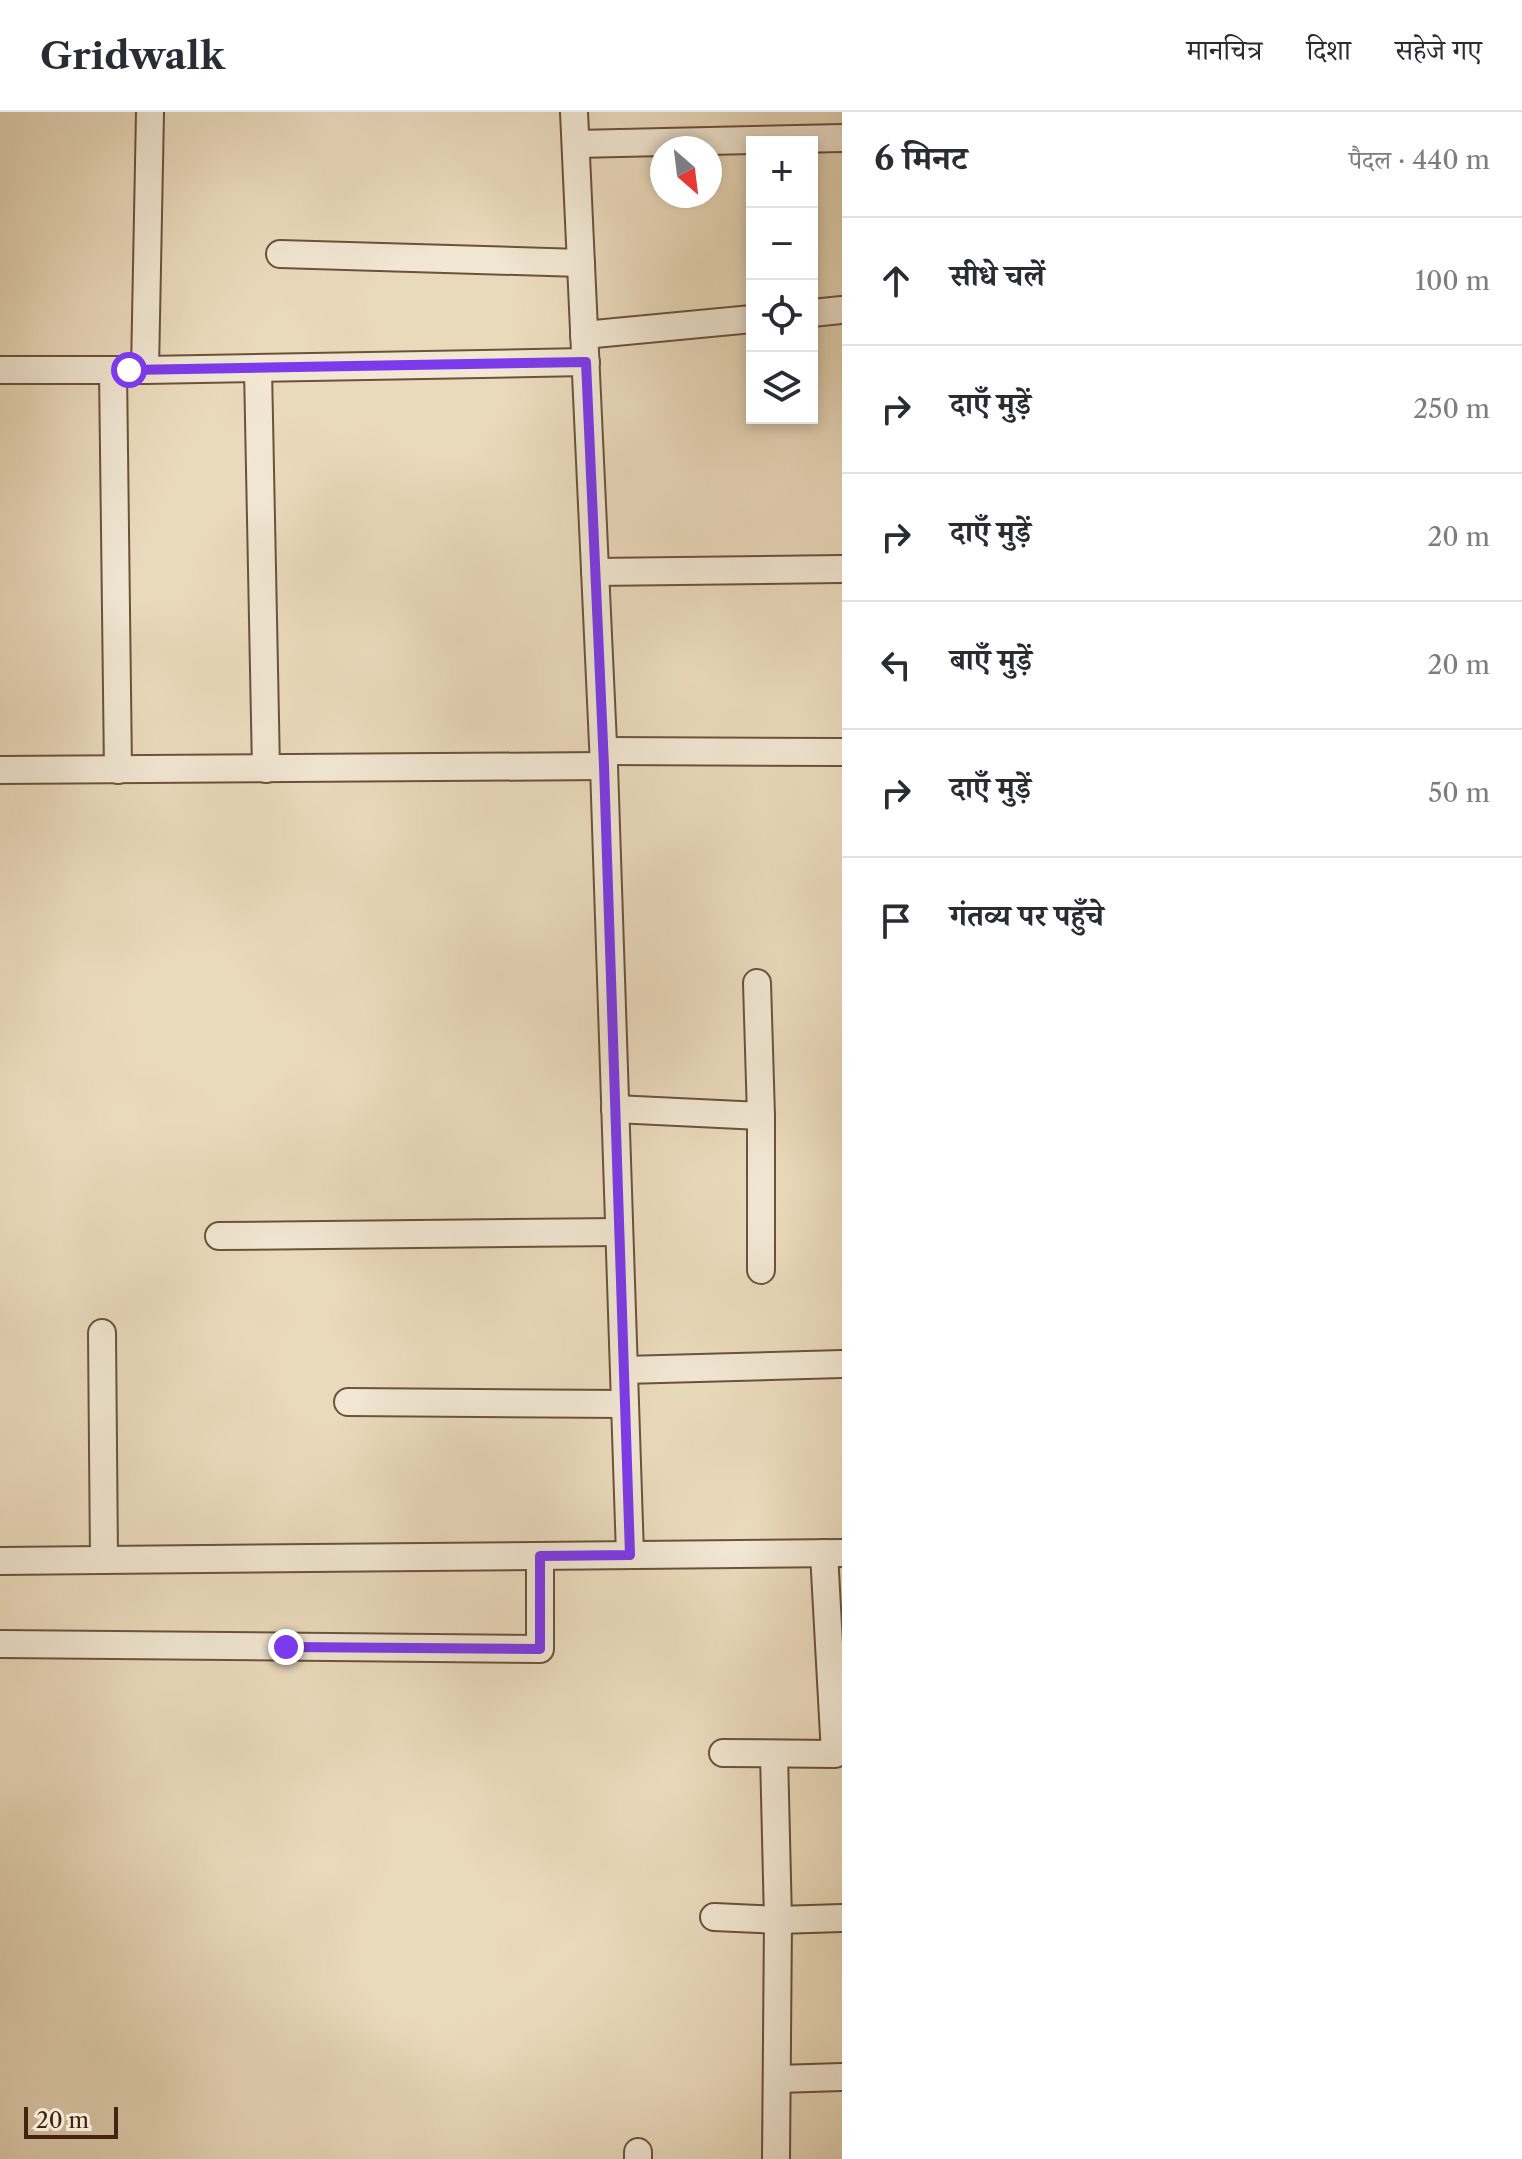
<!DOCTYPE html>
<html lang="hi">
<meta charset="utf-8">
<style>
:root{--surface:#fff;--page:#f2f2f3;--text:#2b2b33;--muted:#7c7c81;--line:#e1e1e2}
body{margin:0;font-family:"Libre Caslon Text","Noto Serif Devanagari",serif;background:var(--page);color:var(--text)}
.controls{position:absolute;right:24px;top:24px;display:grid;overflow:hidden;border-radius:0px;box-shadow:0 4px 12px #0003}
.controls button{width:72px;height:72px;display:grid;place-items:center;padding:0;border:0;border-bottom:2px solid var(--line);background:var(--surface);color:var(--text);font:40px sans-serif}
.compass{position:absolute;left:650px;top:24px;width:72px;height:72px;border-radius:50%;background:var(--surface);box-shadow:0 4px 12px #0003;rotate:152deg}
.scale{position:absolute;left:24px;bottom:20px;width:94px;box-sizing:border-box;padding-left:8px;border:4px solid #442312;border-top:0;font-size:22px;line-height:28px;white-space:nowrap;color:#442312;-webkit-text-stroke:6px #f1e7d3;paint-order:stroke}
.stop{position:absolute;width:24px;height:24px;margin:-18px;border:6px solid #7c3aed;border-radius:50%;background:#fff}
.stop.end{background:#7c3aed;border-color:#fff;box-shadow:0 2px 8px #0008}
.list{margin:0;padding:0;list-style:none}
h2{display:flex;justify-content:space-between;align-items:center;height:104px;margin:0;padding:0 32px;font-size:34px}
h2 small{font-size:26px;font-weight:400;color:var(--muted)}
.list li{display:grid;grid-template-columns:52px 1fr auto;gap:24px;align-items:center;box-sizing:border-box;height:128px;padding:0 32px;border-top:2px solid var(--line)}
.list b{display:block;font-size:30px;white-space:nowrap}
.list em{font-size:26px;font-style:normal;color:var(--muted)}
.icon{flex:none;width:44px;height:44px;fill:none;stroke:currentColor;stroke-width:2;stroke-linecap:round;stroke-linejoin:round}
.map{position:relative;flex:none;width:842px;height:2047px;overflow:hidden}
header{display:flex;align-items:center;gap:48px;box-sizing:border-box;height:112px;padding:0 40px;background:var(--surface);border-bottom:2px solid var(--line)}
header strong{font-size:38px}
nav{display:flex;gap:44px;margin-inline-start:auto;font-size:28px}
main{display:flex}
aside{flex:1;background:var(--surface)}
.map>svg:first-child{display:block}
</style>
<header>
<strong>Gridwalk</strong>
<nav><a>मानचित्र</a><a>दिशा</a><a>सहेजे गए</a></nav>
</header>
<main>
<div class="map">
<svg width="842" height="2047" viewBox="0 0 842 2047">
<rect width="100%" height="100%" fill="#eadabc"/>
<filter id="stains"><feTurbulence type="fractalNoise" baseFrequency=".0025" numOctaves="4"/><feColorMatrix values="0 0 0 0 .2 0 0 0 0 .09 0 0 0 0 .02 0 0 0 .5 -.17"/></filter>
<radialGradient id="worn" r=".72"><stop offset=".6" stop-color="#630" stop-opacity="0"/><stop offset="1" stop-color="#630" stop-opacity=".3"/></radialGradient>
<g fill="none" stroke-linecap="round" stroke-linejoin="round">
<defs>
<g id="street">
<path d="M 574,0 L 604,654 L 630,1443"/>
<path d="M 576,32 L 842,26"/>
<path d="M 280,142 L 581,151"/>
<path d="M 812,201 L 842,198"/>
<path d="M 584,223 L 752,207"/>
<path d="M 258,257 L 266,657"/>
<path d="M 0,258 L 145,258 L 586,250"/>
<path d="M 113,258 L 118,658"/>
<path d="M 145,258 L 150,0"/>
<path d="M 595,460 L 842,457"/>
<path d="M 604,639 L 842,640"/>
<path d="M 0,658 L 604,654"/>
<path d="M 757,871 L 761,1004 L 761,1158"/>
<path d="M 615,997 L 761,1004"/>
<path d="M 219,1124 L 619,1120"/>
<path d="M 102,1221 L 104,1448"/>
<path d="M 624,1258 L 842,1252"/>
<path d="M 348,1290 L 625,1292"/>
<path d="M 0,1449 L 842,1441"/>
<path d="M 0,1532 L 540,1537 L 540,1444"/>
<path d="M 723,1641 L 835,1642 L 824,1441"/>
<path d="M 774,1642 L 778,1808 L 776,2047"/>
<path d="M 714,1805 L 778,1808 L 842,1806"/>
<path d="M 778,1967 L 842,1965"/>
<path d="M 638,2047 L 638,2040"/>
</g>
</defs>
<use href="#street" stroke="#6e513c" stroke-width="30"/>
<use href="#street" stroke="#f1e7d3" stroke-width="26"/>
</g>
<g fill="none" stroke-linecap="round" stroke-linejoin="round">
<path stroke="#7c3aed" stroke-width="10" d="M 129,258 L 586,250 L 604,654 L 630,1443 L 540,1444 L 540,1537 L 286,1535"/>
</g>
<rect width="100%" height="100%" filter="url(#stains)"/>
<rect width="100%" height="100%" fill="url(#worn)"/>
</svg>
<div class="controls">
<button>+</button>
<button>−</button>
<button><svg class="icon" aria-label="locate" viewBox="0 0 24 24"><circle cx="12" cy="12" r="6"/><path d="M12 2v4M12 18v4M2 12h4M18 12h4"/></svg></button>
<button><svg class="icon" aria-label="layers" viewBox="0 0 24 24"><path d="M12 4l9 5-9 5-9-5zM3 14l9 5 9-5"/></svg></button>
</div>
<svg class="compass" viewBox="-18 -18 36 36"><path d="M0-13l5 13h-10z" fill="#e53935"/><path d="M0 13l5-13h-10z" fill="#7c7c81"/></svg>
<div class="scale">20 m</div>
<div class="stop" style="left:129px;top:258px"></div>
<div class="stop end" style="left:286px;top:1535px"></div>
</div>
<aside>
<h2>6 मिनट<small>पैदल · 440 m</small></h2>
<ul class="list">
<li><svg class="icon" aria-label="ahead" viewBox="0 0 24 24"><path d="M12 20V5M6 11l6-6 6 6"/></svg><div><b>सीधे चलें</b></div><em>100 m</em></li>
<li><svg class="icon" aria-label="right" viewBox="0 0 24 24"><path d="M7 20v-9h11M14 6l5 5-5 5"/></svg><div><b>दाएँ मुड़ें</b></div><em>250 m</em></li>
<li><svg class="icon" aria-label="right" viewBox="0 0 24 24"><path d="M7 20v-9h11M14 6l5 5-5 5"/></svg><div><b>दाएँ मुड़ें</b></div><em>20 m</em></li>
<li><svg class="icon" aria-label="left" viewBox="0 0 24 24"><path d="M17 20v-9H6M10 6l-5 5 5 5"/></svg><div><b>बाएँ मुड़ें</b></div><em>20 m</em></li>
<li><svg class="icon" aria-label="right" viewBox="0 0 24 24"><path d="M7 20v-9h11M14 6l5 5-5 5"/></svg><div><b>दाएँ मुड़ें</b></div><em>50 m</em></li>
<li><svg class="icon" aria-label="arrive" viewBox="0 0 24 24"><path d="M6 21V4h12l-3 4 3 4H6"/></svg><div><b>गंतव्य पर पहुँचे</b></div></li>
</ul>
</aside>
</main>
